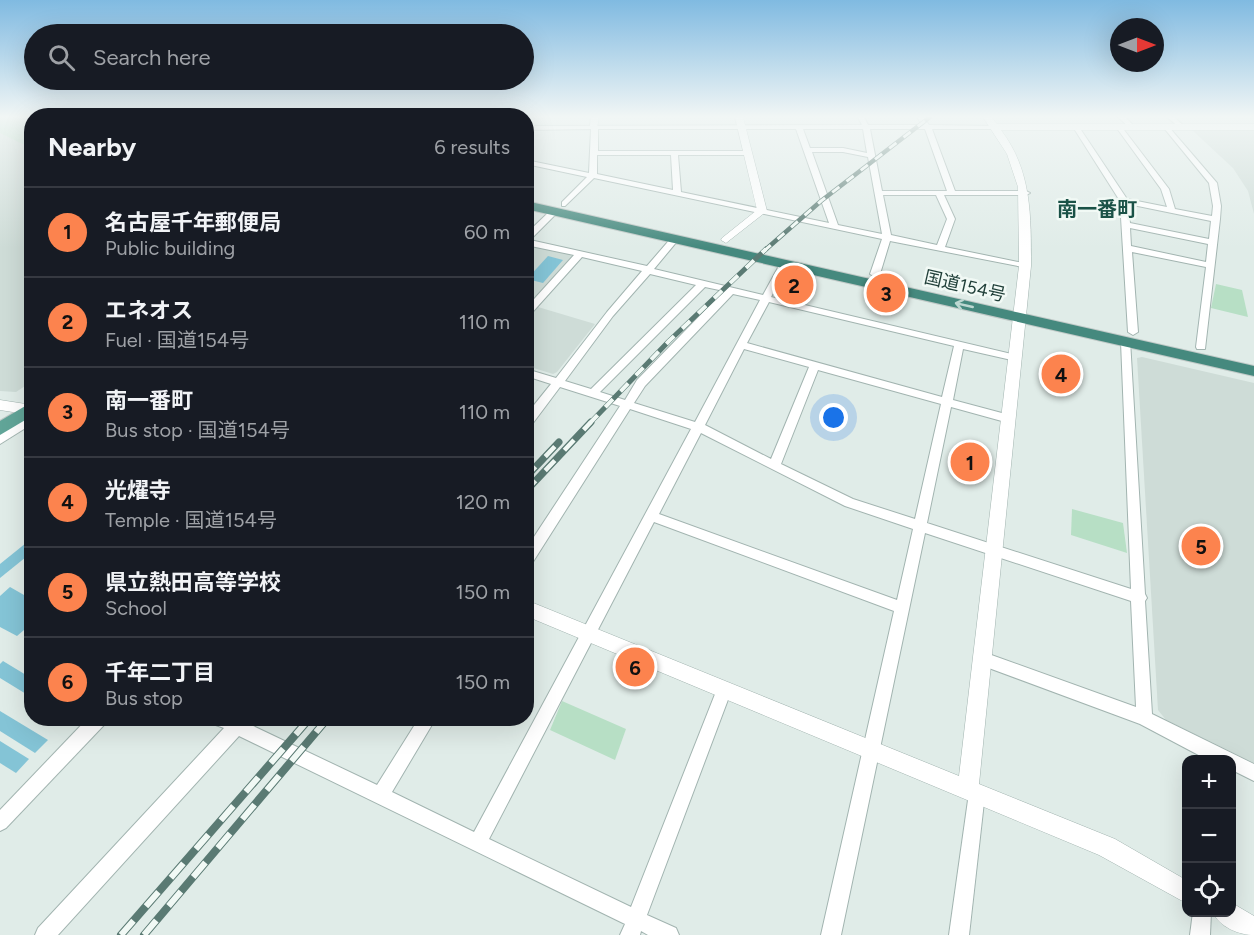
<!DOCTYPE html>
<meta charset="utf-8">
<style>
:root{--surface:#171b24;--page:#242831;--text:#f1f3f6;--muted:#9ea1a6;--line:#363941;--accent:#fc834e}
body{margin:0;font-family:Figtree,"Noto Sans JP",sans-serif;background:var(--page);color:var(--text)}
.controls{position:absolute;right:18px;bottom:18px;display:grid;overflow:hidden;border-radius:12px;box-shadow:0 6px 24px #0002}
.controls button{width:54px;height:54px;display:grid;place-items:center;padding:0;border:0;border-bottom:2px solid var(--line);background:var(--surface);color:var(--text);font:30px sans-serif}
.compass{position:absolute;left:1110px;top:18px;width:54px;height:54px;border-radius:50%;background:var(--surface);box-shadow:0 6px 24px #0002;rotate:90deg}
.you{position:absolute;left:834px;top:418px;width:21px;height:21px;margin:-15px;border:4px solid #fff;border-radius:50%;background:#1a73e8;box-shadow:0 0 0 9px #1a73e833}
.badge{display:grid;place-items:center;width:39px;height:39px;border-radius:50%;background:var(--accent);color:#111;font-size:20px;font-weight:700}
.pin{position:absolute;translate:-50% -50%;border:3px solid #fff;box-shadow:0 2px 6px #0006}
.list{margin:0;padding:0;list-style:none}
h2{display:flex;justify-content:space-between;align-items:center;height:78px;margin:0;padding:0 24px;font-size:26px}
h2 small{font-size:20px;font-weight:400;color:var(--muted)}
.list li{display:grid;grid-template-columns:39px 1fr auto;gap:18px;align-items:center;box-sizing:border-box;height:90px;padding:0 24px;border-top:2px solid var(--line)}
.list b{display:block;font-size:22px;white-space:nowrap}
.list p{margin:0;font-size:20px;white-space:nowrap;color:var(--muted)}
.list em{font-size:20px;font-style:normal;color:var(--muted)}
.icon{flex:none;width:33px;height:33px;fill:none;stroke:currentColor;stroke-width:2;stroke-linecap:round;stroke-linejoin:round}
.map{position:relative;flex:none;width:1254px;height:935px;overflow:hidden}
.search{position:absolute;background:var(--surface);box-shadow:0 6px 24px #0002;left:24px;top:24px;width:510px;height:66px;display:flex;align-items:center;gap:15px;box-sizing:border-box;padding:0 21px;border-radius:33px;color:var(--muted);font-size:22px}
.panel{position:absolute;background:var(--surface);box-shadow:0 6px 24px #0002;left:24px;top:108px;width:510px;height:618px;border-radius:24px}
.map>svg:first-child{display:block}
</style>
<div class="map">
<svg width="1254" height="935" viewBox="0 0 1254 935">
<rect width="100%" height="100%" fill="#e0ece8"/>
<g fill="#cedcd7">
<path d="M 0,117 L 31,117 L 31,382 L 16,392 L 0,391 Z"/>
<path d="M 1192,130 L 1254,130 L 1254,214 L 1248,191 L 1233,168 Z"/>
<path d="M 527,244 L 570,254 L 572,257 L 527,308 Z"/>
<path d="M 538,307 L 595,324 L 557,372 L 553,374 L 527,366 L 527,320 Z"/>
<path d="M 1142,357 L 1254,383 L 1254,763 L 1166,720 L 1158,710 L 1137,358 Z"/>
</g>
<g fill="#b7dfc5">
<path d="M 0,117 L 31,117 L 31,148 L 0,133 Z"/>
<path d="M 1216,284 L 1242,290 L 1248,317 L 1211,308 Z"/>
<path d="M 1072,509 L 1123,523 L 1127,553 L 1071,535 Z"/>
<path d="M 562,701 L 626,729 L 615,760 L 550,730 Z"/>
</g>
<g fill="#84c4d6">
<path d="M 548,256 L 563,260 L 543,283 L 527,279 Z"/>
<path d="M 31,539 L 31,553 L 0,578 L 0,564 Z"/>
<path d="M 10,587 L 31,599 L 31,624 L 17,636 L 0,627 L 0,596 Z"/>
<path d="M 3,661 L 31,678 L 31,697 L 0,678 L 0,664 Z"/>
<path d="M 0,711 L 48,740 L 35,753 L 0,731 Z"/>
<path d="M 0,741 L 29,759 L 16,773 L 0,763 Z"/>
</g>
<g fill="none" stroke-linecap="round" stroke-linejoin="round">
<defs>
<g id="minor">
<path d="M 858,117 L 864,117 L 868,125 L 922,125 L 917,117 L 923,117 L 929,125 L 997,126 L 997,128 L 995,129 L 932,129 L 955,191 L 1026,191 L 1030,193 L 1026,195 L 944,195 L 955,219 L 945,247 L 1028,264 L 1028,268 L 890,241 L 880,274 L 875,277 L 870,274 L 882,239 L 594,178 L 565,206 L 562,206 L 562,202 L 587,177 L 526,164 L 526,160 L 589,173 L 591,129 L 526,130 L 526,126 L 862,125 ZM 598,129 L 796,129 L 829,223 L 681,192 L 678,155 L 751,155 L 751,151 L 598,151 ZM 803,129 L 863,129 L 867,153 L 843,148 L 810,148 ZM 870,129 L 925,129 L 947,191 L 882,191 ZM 812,152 L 843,152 L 868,157 L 882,234 L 838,225 ZM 597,155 L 671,155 L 673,190 L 597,174 ZM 883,195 L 936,195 L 947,219 L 937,245 L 891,235 Z"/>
<path d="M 1118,117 L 1125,117 L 1135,127 L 1130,128 Z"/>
<path d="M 1167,117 L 1174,117 L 1185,127 L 1180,128 Z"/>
<path d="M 1076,125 L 1079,127 L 1127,199 L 1167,207 L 1161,189 L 1116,127 L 1119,125 L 1121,126 L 1169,189 L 1175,209 L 1212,216 L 1213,206 L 1209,183 L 1164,128 L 1164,126 L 1168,126 L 1217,183 L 1221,206 L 1220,219 L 1205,349 L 1197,349 L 1196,347 L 1206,267 L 1132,252 L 1138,332 L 1133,335 L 1128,332 L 1120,201 L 1073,127 ZM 1128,204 L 1211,221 L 1209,239 L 1130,223 ZM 1130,228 L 1208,244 L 1206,262 L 1131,246 Z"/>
<path d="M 551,210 L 558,212 L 530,240 L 647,266 L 672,237 L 675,236 L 679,239 L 654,269 L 763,295 L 780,264 L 784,261 L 788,264 L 771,297 L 1020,356 L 1021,358 L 1016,361 L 963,349 L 953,400 L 1013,416 L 1015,419 L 1009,423 L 951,407 L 927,523 L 1131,589 L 1121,342 L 1126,339 L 1130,340 L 1145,594 L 1147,598 L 1145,601 L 1152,714 L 1254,764 L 1254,781 L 1232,770 L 1232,760 L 1208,760 L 1140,724 L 978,664 L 976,659 L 978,654 L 983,652 L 1136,707 L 1131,601 L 925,533 L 841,935 L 821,935 L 894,611 L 654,522 L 489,839 L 631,907 L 719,684 L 724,682 L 729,684 L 732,689 L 647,915 L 676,928 L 679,935 L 648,935 L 641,931 L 640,935 L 620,935 L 625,924 L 239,736 L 58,935 L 35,935 L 38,928 L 224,728 L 213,724 L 211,718 L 252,718 L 249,724 L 377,785 L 419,718 L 436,718 L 392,792 L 474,832 L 691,429 L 630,409 L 531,565 L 526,566 L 526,549 L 620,406 L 560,387 L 530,427 L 526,428 L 526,415 L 551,384 L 526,376 L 526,369 L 556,378 L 607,312 L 642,271 L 582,257 L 529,316 L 526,317 L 526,308 L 574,255 L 526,245 L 526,234 ZM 650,274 L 696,285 L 591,389 L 565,381 L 613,316 ZM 705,287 L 724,291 L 637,380 L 625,400 L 600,392 ZM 733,294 L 760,300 L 695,422 L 634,403 L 645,386 ZM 769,302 L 954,346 L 942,397 L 747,343 ZM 744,349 L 809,367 L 771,459 L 705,425 ZM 818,370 L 941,404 L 915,519 L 853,499 L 781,464 ZM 701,433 L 845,506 L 913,529 L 897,600 L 659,514 Z"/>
<path d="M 32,414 L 32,424 L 0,444 L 0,434 Z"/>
<path d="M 88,718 L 107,718 L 105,724 L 6,828 L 0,831 L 0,810 Z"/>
<path d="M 977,785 L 983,787 L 985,793 L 969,935 L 949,935 L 969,793 L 971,787 Z"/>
<path d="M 1193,912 L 1211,912 L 1210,935 L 1190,935 Z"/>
</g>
<g id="tertiary">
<path d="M 591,117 L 599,117 L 597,128 L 590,126 Z"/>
<path d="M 735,117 L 743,117 L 767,211 L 726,243 L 721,240 L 722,238 L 757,210 Z"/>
<path d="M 983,117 L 991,117 L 997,124 L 1254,124 L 1254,130 L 1001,130 C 1032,171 1031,216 1031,266 L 979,784 L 1115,839 L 1186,880 L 1186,903 L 1099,855 L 526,616 L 526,600 L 959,776 L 1019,266 L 1018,187 L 1007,154 Z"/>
<path d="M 0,400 L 32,405 L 32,415 L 0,410 Z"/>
<path d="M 1232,903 L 1254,916 L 1254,935 C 1239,935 1219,927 1213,912 L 1232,912 Z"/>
</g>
<path id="primary" d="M 32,402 L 32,416 L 0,435 L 0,421 Z"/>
<path id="trunk" d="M 526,201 L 1254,366 L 1254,376 L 526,209 Z"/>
</defs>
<use href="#minor" stroke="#a2b4b0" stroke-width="2"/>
<use href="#tertiary" stroke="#a2b4b0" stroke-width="1"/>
<use href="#primary" stroke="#c0c9c7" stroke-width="2"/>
<use href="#trunk" stroke="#c0c9c7" stroke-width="2"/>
<use href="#minor" fill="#fff" fill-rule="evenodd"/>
<use href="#tertiary" fill="#fff" fill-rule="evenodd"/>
<use href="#primary" fill="#61a598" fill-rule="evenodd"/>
<use href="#trunk" fill="#45897e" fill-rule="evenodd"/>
<defs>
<path id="rail-far3" d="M 764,251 L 821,201 L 930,117"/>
<path id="rail-far2" d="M 590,423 L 669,341 L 766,249"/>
<g id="rail-far1">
<path d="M 526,477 L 559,442"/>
<path d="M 526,491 L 591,422"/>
</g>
<g id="rail">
<path d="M 121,935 L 310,718"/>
<path d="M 144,935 L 328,718"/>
</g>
</defs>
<use href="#rail-far3" stroke="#5a7a73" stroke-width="4.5"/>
<use href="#rail-far2" stroke="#5a7a73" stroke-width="5"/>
<use href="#rail-far1" stroke="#5a7a73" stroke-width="7"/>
<use href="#rail" stroke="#5a7a73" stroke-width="8"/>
<use href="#rail-far3" stroke="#f1f9f5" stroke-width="3" stroke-dasharray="9" stroke-linecap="butt"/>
<use href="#rail-far2" stroke="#f1f9f5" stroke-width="4" stroke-dasharray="11" stroke-linecap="butt"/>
<use href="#rail-far1" stroke="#f1f9f5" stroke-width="4.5" stroke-dasharray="14" stroke-linecap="butt"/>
<use href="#rail" stroke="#f1f9f5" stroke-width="6" stroke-dasharray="19" stroke-linecap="butt"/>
</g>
<defs><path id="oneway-shaft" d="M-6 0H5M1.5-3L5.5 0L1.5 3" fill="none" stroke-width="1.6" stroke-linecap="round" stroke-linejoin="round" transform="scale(1.5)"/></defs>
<use stroke="#bdd7d1" href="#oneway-shaft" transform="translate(964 305) rotate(-167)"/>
<linearGradient id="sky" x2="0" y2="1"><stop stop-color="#80bae1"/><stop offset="0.47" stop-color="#f1f6f5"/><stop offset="1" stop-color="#f1f6f5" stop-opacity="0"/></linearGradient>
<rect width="1254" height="248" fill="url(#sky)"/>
<g text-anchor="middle" stroke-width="5" stroke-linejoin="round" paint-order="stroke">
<g font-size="18" fill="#1f3e38" stroke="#f1f9f5">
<text transform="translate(965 286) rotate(13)" y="6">国道154号</text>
</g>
<g font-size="20" font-weight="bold" fill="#1a5247" stroke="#f1f9f5">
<text x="1097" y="216">南一番町</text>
</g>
</g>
</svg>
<div class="controls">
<button>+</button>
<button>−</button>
<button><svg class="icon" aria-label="locate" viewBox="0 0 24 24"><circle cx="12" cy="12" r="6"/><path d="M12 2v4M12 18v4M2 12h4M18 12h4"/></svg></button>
</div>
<svg class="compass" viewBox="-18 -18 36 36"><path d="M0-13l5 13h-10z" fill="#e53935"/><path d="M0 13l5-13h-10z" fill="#9ea1a6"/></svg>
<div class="you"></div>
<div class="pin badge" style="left:970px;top:462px">1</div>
<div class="pin badge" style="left:794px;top:285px">2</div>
<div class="pin badge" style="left:886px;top:293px">3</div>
<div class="pin badge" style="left:1061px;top:374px">4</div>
<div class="pin badge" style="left:1201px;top:546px">5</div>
<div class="pin badge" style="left:635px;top:667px">6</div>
<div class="search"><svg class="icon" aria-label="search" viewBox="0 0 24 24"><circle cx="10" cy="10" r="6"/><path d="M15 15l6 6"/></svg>Search here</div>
<section class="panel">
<h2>Nearby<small>6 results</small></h2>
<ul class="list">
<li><span class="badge">1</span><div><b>名古屋千年郵便局</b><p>Public building</p></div><em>60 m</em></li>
<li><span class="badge">2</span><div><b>エネオス</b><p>Fuel · 国道154号</p></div><em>110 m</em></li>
<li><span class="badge">3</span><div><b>南一番町</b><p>Bus stop · 国道154号</p></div><em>110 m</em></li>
<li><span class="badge">4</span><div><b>光燿寺</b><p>Temple · 国道154号</p></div><em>120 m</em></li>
<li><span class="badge">5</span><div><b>県立熱田高等学校</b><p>School</p></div><em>150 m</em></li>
<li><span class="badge">6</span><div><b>千年二丁目</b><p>Bus stop</p></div><em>150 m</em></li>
</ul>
</section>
</div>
